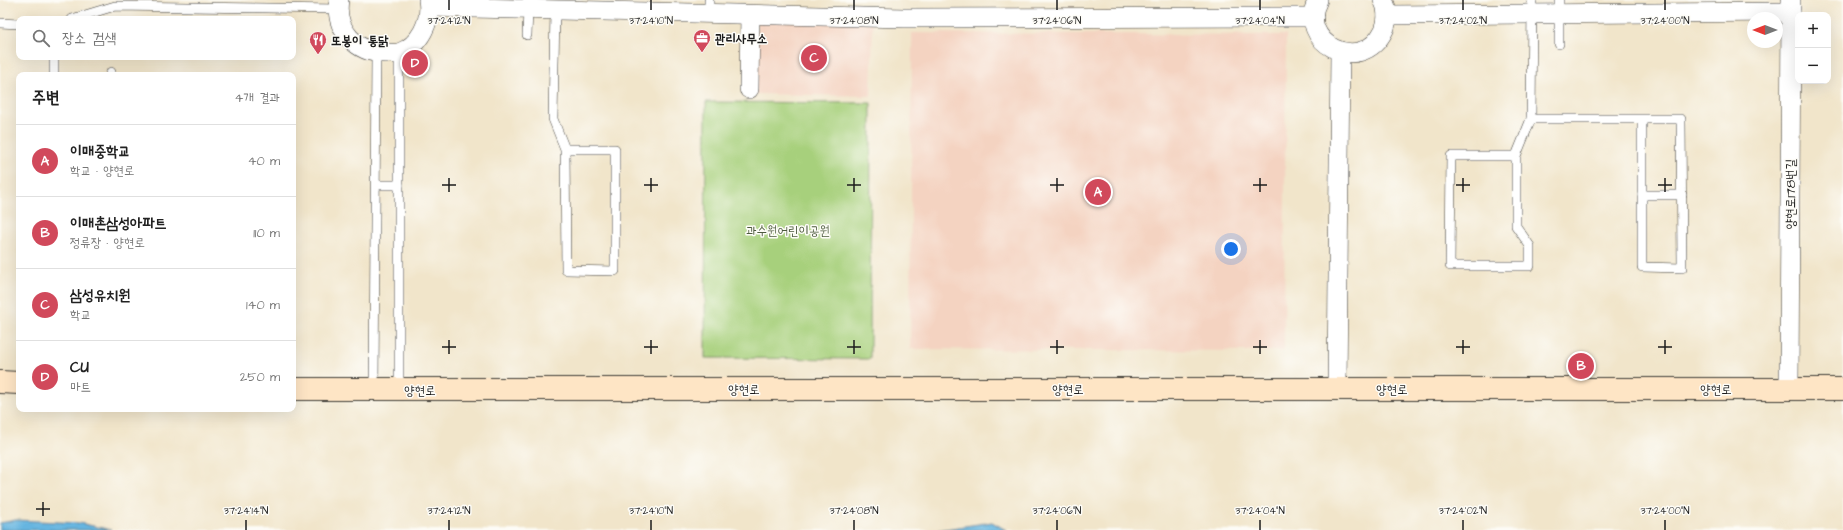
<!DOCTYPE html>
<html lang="ko">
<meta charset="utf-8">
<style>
:root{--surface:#fff;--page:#f6f6f6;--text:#222;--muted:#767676;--line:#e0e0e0;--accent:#d1495b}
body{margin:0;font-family:"Architects Daughter","Poor Story",sans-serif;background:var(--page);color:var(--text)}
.controls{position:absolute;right:12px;top:12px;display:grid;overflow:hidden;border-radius:8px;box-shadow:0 4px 16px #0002}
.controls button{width:36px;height:36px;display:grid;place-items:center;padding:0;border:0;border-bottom:1px solid var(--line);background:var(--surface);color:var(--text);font:20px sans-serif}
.compass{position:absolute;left:1747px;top:12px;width:36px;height:36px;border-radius:50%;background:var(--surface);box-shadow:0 4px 16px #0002;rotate:270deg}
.you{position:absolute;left:1231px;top:249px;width:14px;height:14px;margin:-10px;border:3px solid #fff;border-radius:50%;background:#1a73e8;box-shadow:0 0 0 6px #1a73e833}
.badge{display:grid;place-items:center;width:26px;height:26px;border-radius:50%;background:var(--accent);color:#fff;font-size:13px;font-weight:700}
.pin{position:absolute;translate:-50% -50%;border:2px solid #fff;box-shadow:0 1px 4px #0006}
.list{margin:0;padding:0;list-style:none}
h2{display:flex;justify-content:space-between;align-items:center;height:52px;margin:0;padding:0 16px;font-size:17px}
h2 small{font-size:13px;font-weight:400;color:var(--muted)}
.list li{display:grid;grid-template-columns:26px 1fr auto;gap:12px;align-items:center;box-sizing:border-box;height:72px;padding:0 16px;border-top:1px solid var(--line)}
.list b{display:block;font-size:15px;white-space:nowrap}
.list p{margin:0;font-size:13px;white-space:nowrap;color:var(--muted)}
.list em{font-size:13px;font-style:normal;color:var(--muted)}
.icon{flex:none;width:22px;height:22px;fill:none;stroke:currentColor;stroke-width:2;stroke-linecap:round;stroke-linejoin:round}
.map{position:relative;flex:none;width:1843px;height:530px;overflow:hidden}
.search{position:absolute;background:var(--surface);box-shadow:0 4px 16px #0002;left:16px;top:16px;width:280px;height:44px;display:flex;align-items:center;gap:10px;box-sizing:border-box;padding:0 14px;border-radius:8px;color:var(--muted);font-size:15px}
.panel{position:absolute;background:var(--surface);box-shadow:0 4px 16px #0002;left:16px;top:72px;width:280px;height:340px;border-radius:8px}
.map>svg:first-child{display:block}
</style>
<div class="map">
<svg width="1843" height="530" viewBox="0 0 1843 530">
<rect width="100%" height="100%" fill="#fdfcf7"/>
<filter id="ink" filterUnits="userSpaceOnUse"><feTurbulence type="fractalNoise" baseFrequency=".025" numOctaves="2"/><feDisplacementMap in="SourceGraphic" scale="8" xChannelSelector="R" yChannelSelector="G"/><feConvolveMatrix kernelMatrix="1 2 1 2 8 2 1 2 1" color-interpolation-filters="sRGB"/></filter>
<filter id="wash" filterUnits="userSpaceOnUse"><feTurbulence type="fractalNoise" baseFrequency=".012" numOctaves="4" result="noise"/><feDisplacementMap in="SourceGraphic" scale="16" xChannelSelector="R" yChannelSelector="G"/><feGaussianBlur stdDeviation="0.9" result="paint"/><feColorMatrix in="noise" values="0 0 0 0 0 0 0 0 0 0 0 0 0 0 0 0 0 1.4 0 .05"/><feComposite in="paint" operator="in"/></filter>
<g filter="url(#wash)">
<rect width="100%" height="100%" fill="#f1e5ca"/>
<g fill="#f4d3c1">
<path d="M 757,20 L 873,23 L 871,96 L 755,94 Z"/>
<path d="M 912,33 L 1286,35 L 1284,351 L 910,349 Z"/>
</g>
<path fill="#a7d07c" stroke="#62764c" d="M 706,102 L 871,103 L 870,359 L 705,358 Z"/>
<g fill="#66b5e0" stroke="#41687e">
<path d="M 16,520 L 79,523 L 112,530 L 0,530 L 0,523 Z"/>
<path d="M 992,522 L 1006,530 L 938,530 Z"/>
</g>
</g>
<g filter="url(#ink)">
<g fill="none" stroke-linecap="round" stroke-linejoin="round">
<defs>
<g id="lane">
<path d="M 709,0 L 709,14"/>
<path d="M 1559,0 L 1559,44"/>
<path d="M 555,10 L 553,119 L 565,149 L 566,270 L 615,271 L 615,149 L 565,149"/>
<path d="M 72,19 L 115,6 L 338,9"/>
<path d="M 0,23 L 19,24"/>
<path d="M 527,35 L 528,10"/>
<path d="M 399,53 L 399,390"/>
<path d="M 54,75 L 54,57"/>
<path d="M 110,75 L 111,72"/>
<path d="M 1531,119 L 1681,119 L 1682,268 L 1642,267 L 1642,119"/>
<path d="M 1516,156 L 1516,226 L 1530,246 L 1530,266 L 1450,266 L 1451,156 L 1516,156 L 1531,119 L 1532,0"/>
<path d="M 376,185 L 399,185"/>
<path d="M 1642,195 L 1682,195"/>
<path d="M 374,390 L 376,54"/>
</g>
<g id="street">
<path d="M 339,0 C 334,30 357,54 387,53 C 391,53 396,54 399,53 C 420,45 432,21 428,0"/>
<path d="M 1318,0 C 1295,41 1361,78 1384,30 C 1388,21 1388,8 1383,0"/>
<path d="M 430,7 L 904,18 L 1314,17"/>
<path d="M 1387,15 L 1791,12"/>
<path d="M 749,89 L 750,15"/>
<path d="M 1337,389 L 1340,52"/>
<path d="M 1789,389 L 1791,0"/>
</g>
<g id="secondary">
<path d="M 0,382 L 19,383"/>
<path d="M 293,389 L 1843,389"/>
</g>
</defs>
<use href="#lane" stroke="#3c3a36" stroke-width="10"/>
<use href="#street" stroke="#3c3a36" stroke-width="20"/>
<use href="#secondary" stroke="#3c3a36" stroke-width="24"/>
<use href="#lane" stroke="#fff" stroke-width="9"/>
<use href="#street" stroke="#fff" stroke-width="19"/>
<use href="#secondary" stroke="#fee5c5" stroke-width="22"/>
</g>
</g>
<path fill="none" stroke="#1c1c1c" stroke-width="1.5" d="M 449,0 L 449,10M 651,0 L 651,10M 854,0 L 854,10M 1057,0 L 1057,10M 1260,0 L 1260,10M 1463,0 L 1463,10M 1665,0 L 1665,10M 449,178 L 449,192M 651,178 L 651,192M 854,178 L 854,192M 1057,178 L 1057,192M 1260,178 L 1260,192M 1463,178 L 1463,192M 1665,178 L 1665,192M 442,185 L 456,185M 644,185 L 658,185M 847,185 L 861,185M 1050,185 L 1064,185M 1253,185 L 1267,185M 1456,185 L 1470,185M 1658,185 L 1672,185M 449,340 L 449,354M 651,340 L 651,354M 854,340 L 854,354M 1057,340 L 1057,354M 1260,340 L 1260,354M 1463,340 L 1463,354M 1665,340 L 1665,354M 442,347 L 456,347M 644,347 L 658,347M 847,347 L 861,347M 1050,347 L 1064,347M 1253,347 L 1267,347M 1456,347 L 1470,347M 1658,347 L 1672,347M 43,502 L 43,516M 36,509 L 50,509M 246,520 L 246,530M 449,520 L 449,530M 651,520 L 651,530M 854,520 L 854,530M 1057,520 L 1057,530M 1260,520 L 1260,530M 1463,520 L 1463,530M 1665,520 L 1665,530"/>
<defs>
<symbol id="office-pin" viewBox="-11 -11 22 30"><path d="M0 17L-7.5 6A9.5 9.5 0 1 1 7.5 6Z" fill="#d1495b" stroke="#fdfcf7"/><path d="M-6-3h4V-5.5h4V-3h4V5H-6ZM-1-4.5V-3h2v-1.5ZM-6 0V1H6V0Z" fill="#fff"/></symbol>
<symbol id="restaurant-pin" viewBox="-11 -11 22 30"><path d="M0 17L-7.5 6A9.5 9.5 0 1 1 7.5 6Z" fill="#d1495b" stroke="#fdfcf7"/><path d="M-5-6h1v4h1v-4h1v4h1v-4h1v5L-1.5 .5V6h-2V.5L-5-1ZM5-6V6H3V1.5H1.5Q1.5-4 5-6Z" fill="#fff"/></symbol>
</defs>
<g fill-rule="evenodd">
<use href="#office-pin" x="692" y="28" width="20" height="27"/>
<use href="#restaurant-pin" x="308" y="30" width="20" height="27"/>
</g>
<g text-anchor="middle" stroke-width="3" stroke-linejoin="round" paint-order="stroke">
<g font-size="13" font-weight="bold" fill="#1c1c1c" stroke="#fdfcf7" text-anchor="start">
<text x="715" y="43">관리사무소</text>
<text x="331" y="45">또봉이 통닭</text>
</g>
<g font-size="13" fill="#1c1c1c" stroke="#fdfcf7">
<text transform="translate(1790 194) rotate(-90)" y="5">양현로178번길</text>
<text x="744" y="394">양현로</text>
<text x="1068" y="394">양현로</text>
<text x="1392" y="394">양현로</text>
<text x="1716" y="394">양현로</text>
<text x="420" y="395">양현로</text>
</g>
<g font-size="13" fill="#4d5b3e" stroke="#fdfcf7">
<text x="788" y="235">과수원어린이공원</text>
</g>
</g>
<g font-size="10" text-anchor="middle" fill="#1c1c1c" stroke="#fdfcf7" stroke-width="3" stroke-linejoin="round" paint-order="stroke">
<text x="449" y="24">37°24'12"N</text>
<text x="651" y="24">37°24'10"N</text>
<text x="854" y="24">37°24'08"N</text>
<text x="1057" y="24">37°24'06"N</text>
<text x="1260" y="24">37°24'04"N</text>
<text x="1463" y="24">37°24'02"N</text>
<text x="1665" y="24">37°24'00"N</text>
<text x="246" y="514">37°24'14"N</text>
<text x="449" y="514">37°24'12"N</text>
<text x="651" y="514">37°24'10"N</text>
<text x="854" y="514">37°24'08"N</text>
<text x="1057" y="514">37°24'06"N</text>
<text x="1260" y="514">37°24'04"N</text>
<text x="1463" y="514">37°24'02"N</text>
<text x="1665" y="514">37°24'00"N</text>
</g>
</svg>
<div class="controls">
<button>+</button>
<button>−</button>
</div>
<svg class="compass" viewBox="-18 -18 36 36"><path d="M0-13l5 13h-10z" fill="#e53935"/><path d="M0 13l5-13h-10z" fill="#767676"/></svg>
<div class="you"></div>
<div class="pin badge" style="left:1098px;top:192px">A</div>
<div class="pin badge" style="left:1581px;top:366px">B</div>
<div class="pin badge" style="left:814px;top:58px">C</div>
<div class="pin badge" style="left:415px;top:63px">D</div>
<div class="search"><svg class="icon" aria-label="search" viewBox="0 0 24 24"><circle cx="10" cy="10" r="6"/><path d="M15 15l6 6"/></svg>장소 검색</div>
<section class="panel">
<h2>주변<small>4개 결과</small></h2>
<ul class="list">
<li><span class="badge">A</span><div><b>이매중학교</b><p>학교 · 양현로</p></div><em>40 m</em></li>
<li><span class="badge">B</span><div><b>이매촌삼성아파트</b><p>정류장 · 양현로</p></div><em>110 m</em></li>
<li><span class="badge">C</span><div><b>삼성유치원</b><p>학교</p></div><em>140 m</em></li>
<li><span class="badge">D</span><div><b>CU</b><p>마트</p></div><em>250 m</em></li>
</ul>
</section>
</div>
